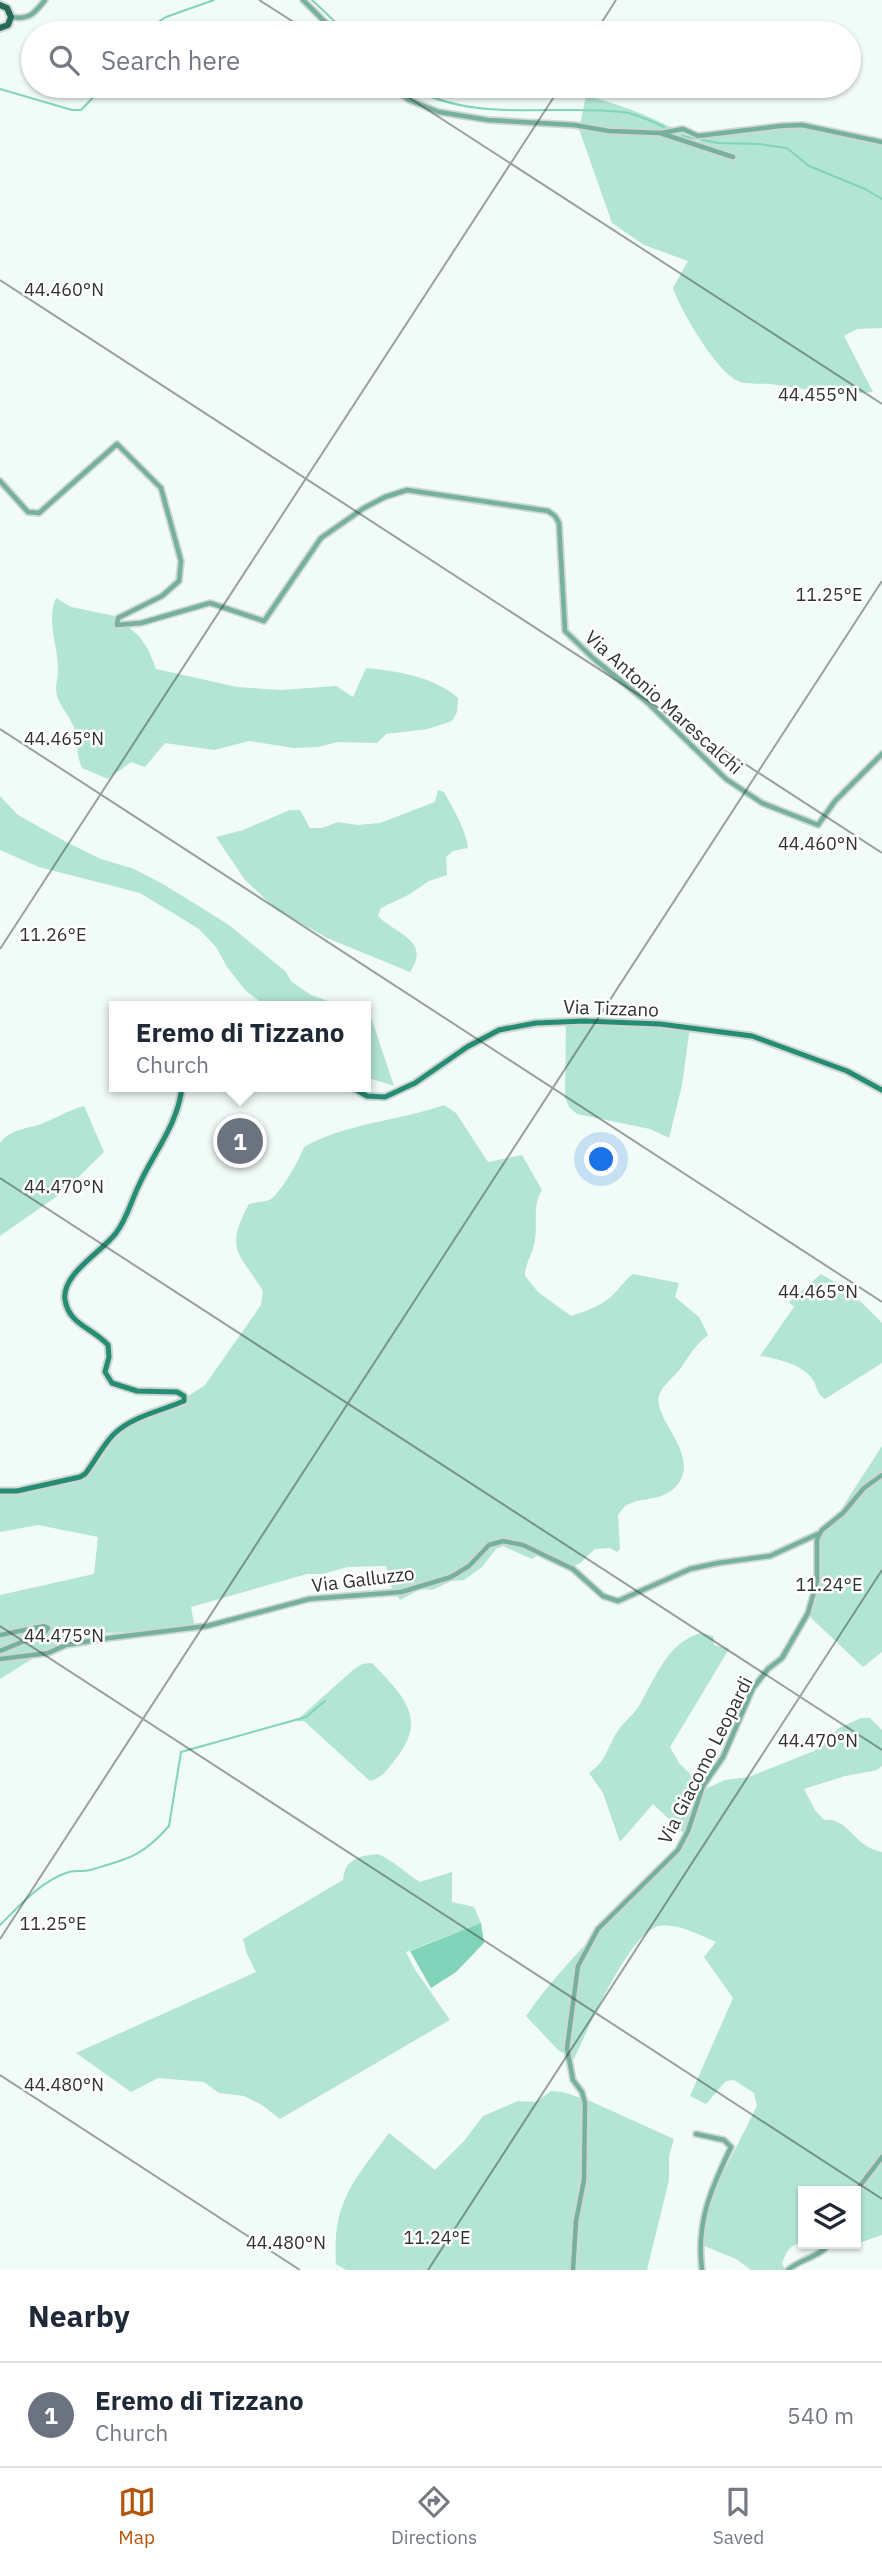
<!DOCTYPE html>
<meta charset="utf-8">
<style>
:root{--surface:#fff;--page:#f2f2f3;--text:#1f2937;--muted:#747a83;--line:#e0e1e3;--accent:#b45309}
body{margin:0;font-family:"IBM Plex Sans",sans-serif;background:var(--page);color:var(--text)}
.controls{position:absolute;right:21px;bottom:21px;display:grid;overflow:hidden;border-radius:0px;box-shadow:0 2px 5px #0004}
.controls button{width:63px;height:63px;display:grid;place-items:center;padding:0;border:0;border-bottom:2px solid var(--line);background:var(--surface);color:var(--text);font:35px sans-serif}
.you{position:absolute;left:602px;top:1160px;width:24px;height:24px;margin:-18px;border:5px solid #fff;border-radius:50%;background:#1a73e8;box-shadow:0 0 0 10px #1a73e833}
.badge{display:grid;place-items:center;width:46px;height:46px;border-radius:50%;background:var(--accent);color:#fff;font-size:23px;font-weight:700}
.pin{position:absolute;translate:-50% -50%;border:4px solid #fff;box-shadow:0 2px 7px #0006}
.popup{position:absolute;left:109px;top:1001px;width:262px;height:91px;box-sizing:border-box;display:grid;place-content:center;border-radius:0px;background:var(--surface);filter:drop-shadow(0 2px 5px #0005);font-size:23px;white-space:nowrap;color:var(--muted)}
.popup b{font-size:26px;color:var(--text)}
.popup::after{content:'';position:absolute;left:50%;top:100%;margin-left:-14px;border:14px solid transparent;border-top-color:var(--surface)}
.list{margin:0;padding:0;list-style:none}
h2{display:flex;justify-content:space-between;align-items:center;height:91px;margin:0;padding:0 28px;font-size:30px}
h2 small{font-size:23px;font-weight:400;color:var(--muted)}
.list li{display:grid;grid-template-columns:46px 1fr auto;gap:21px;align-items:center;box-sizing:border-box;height:105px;padding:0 28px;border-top:2px solid var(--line)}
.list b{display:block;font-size:26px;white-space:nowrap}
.list p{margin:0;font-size:23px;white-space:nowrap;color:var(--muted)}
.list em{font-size:23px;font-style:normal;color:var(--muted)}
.icon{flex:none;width:38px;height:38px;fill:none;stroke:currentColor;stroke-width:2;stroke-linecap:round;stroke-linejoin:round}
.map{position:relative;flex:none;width:882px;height:2270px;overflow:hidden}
.search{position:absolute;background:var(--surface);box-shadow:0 2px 5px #0004;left:21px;right:21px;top:21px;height:77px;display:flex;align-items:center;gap:18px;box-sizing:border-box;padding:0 24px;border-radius:38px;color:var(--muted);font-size:26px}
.sheet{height:196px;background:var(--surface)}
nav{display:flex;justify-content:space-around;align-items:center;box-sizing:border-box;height:98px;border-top:2px solid var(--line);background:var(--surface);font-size:19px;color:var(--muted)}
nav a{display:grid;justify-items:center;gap:4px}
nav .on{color:var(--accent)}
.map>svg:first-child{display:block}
</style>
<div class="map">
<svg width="882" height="2270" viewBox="0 0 882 2270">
<rect width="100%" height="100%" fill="#f1fbf7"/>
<g fill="#b2e5d4">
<path d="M 586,96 C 627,105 662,122 698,141 C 724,133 768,122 796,124 C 825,126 854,137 882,145 L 882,328 L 857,329 L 844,336 L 873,392 C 837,396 805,389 770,384 C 761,383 746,385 738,381 C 716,371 681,311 673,288 L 688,261 L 644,245 L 612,223 L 579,129 Z"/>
<path d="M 56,598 L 71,607 L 115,616 L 139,636 L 148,649 L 156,669 L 237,687 L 281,690 L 336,686 L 353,697 L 366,668 C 397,671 435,677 458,698 L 457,712 L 452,721 L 428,729 L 386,734 L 377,743 L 338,742 L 318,747 L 294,748 L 249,741 L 214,750 L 165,743 L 145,767 L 131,762 L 108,779 L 82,768 C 75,752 79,745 75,731 C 71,716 58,706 56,691 C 55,684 59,676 58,669 C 58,645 46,622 56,598 Z"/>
<path d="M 438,790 L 444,792 C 453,809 466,829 468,848 L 453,851 L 446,857 L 447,875 L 429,881 L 410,894 L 381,908 L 378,916 C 395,934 432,940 410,972 L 327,938 L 275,908 L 245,880 L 216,837 L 243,830 L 290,810 L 300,810 L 310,828 L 322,828 L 338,822 L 357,825 L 380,823 L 435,802 Z"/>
<path d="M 0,796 L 18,815 L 68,843 L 101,859 L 134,869 L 163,884 L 229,925 L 285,971 L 292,982 L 311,995 L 342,1006 L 266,1006 L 246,991 L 227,967 L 216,947 L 199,929 L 140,893 L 39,867 L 0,850 Z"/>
<path d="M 366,1016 L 372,1020 L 394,1086 L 366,1077 Z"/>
<path d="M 566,1022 L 690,1027 L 682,1085 L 669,1138 L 650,1129 L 577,1114 L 569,1107 L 565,1097 Z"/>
<path d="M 444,1105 L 456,1113 L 488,1162 L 522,1155 L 542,1190 C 531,1208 539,1225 534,1245 C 531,1257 525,1264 525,1276 L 538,1292 L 571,1316 C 584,1312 603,1305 613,1295 C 620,1288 625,1280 633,1274 L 679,1283 L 675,1297 L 699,1317 L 708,1335 C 695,1345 689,1356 681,1368 C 675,1376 664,1384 660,1393 C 649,1417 701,1453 678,1484 C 664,1502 646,1496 629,1504 C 625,1505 621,1511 618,1515 L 620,1549 L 617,1552 L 610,1548 L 595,1549 L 579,1564 L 570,1567 L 541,1552 L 532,1559 L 503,1546 L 496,1549 L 482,1567 L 464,1580 L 452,1581 L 432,1590 L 421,1589 L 400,1600 L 392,1589 L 386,1566 L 348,1567 L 322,1574 L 307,1574 L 191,1607 L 195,1628 L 108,1633 L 73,1639 L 43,1652 L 0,1679 L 0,1595 L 94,1574 L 98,1537 L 38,1525 L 0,1532 L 0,1492 L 83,1476 L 111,1438 L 129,1421 L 170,1408 L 205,1385 L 261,1305 L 263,1291 C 239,1252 224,1250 249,1204 C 255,1202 265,1202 271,1199 C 281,1192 300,1159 304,1147 C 346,1123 399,1121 444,1105 Z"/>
<path d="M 84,1106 L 104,1152 L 63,1192 L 0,1236 L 0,1143 C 10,1129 27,1129 41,1124 C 56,1118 69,1110 84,1106 Z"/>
<path d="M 821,1274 L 850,1291 L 882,1323 L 882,1363 L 825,1399 C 816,1393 818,1388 813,1380 C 803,1364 777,1359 760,1356 L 794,1307 L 789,1302 Z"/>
<path d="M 882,1446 L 882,1652 L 863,1667 L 808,1615 L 815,1598 L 820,1575 L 817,1540 L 821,1530 L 840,1511 Z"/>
<path d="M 701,1633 L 713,1636 L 714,1645 L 729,1649 L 670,1747 L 679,1763 L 705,1789 L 725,1780 L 749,1777 L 814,1751 L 839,1728 L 861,1718 L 870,1718 L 882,1730 L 882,1766 L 877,1770 L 845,1776 L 804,1789 L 815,1810 L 824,1820 C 849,1817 852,1846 882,1852 L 882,2235 L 862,2242 L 856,2239 L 856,2191 L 803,2191 L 803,2242 C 790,2245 786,2251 782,2264 L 786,2270 L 751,2270 L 736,2259 L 702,2245 L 701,2238 L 714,2191 L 757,2106 L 754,2093 L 734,2080 L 726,2081 L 706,2104 L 690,2096 L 733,1998 L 704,1957 L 716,1942 C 699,1935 678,1923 659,1926 C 629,1932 588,2030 574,2059 L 558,2050 L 526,2016 C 552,1979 582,1947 615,1915 C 641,1889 668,1869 688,1837 L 653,1804 L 620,1842 L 603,1793 L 589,1773 C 608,1760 607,1746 619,1729 C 624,1722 632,1716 637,1709 C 655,1681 665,1643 701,1633 Z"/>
<path d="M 372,1663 C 402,1695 430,1718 394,1761 C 387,1770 381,1779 370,1781 L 304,1721 L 296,1721 L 353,1670 L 362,1664 Z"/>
<path d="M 378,1854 C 394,1861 405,1873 420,1882 L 452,1872 L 452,1902 L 474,1907 L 481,1923 L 406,1952 L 414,1968 L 450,2020 L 280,2119 L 262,2105 L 244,2096 L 219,2093 L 204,2082 L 158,2078 L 131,2092 L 76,2053 L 256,1972 L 247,1954 L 243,1939 L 343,1880 C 345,1858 360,1856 378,1854 Z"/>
<path d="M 551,2091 L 563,2092 L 590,2101 L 674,2139 L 669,2156 L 669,2180 L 647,2270 L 346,2270 L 336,2264 C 332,2201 354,2181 389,2133 L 435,2170 L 464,2141 L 483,2116 L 518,2101 L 536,2102 Z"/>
</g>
<path fill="#81d3b9" d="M 481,1923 L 484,1943 L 456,1972 L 431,1988 L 410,1951 Z"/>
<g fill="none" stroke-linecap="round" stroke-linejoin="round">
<g stroke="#81d3b9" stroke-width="2">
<path d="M 312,0 L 347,33"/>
<path d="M 141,33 L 166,17 L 214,0"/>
<path d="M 407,86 C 476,124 550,104 623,112 C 637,114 651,121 664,127"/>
<path d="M 0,89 L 72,110 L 81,110 L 104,86"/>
<path d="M 683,136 L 718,143 L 759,144 L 787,148 L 809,166 L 865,189 L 882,199"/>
<path d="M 0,1925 C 19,1906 42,1880 69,1872 C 75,1870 83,1872 90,1870 C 127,1859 142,1857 169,1826 L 181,1752 L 306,1717 L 325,1701"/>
</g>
<defs>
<g id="street">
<path d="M 303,0 L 336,33"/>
<path d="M 11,17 C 29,20 34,14 45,0"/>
<path d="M 390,86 L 409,100 L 439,112 L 488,120 L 574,125 L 609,131 L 660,133 L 733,157"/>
<path d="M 661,133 L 683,129 L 698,136 L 780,126 L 802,125 L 882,142"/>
<path d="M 0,481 L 28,512 L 39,513 L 117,444 L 161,488 L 181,561 L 179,581 L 162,596 L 118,618 L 117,625 L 141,623 L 210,603 L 264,621 L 321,538 L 364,508 L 385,497 L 407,490 L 548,511 L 555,516 L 559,523 L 565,631 L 593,658 L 648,703 L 726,779 L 762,803 L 818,825 L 835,801 L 882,754"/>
<path d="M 0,1635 L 44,1626 L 48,1628 L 44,1633 L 0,1651"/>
<path d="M 0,1659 L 48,1653 L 66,1645 L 109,1638 L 207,1626 L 309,1599 L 401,1592 L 451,1577 L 469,1566 L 489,1545 L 503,1541 L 523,1545 L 573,1569 L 603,1596 L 618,1601 L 690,1569 L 718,1563 L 770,1556 L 818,1534"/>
<path d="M 696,2134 L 724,2140 L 731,2147 C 711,2189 696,2222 702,2270"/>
<path d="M 853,2191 L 859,2187 L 882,2157"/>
<path d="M 573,2270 L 576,2221 L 584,2180 L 585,2103 L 582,2092 L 573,2080 L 567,2048 L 578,1966 L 598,1929 L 678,1850 L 688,1831 L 703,1786 L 723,1757 L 753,1688 L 768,1669 L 782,1658 L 808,1613 L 817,1581 L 817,1539 L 822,1530 L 843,1513 L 864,1488 L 882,1475"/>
<path d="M 788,2270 C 800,2259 820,2257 829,2244"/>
</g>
<g id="secondary">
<path d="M 351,1087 L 367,1096 L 385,1097 L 415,1083 L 467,1047 L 499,1030 L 536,1023 L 584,1021 L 660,1024 L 752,1036 L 847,1071 L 882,1090"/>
<path d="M 0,1491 L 17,1491 L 80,1477 L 85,1474 C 95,1461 103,1445 114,1434 C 133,1416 161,1411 184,1401 L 184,1396 L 177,1392 L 137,1391 L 112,1383 L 105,1372 L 109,1357 L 108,1345 C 93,1328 69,1325 65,1300 C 61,1274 102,1252 116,1233 C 127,1219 131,1201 139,1185 C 154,1152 178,1124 182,1087"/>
</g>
<path id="primary" d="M 0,5 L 7,8 L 11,17 L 8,25 L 0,28"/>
</defs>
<use href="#street" stroke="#ced7d4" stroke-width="8"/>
<use href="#secondary" stroke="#ced7d4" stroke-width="9"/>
<use href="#primary" stroke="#ced7d4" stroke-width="10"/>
<use href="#street" stroke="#76b19d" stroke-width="4.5"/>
<use href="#secondary" stroke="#248d72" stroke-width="5"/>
<use href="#primary" stroke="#266b58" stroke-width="6"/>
</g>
<path fill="none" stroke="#2f3332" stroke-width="2" stroke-opacity="0.45" d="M 259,0 L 311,33M 595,33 L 616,0M 391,86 L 882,404M 0,280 L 882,853M 0,729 L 882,1302M 0,949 L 561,86M 0,1178 L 882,1750M 0,1626 L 882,2199M 0,1939 L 882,581M 0,2075 L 300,2270M 428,2270 L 882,1570"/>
<g text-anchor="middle" stroke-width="5" stroke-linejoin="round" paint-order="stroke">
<g font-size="19" fill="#2f3332" stroke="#fff">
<text transform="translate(664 702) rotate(42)" y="7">Via Antonio Marescalchi</text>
<text transform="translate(611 1008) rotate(2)" y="7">Via Tizzano</text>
<text transform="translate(363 1579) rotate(-7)" y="7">Via Galluzzo</text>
<text transform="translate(705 1760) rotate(-63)" y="7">Via Giacomo Leopardi</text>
</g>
</g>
<g font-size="18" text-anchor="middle" fill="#2f3332" stroke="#fff" stroke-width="5" stroke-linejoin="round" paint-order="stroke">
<text x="64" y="296">44.460°N</text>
<text x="818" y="401">44.455°N</text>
<text x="829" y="601">11.25°E</text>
<text x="64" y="745">44.465°N</text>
<text x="818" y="850">44.460°N</text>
<text x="53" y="941">11.26°E</text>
<text x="64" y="1193">44.470°N</text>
<text x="818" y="1298">44.465°N</text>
<text x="829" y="1591">11.24°E</text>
<text x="64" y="1642">44.475°N</text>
<text x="818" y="1747">44.470°N</text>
<text x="53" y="1930">11.25°E</text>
<text x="64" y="2091">44.480°N</text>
<text x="437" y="2244">11.24°E</text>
<text x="286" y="2249">44.480°N</text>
</g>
</svg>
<div class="controls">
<button><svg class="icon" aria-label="layers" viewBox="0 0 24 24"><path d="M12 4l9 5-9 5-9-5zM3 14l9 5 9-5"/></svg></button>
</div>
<div class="you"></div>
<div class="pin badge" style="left:240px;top:1141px;background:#6b7280">1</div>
<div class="popup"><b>Eremo di Tizzano</b>Church</div>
<div class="search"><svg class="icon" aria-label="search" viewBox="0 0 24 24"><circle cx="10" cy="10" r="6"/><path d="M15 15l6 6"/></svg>Search here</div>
</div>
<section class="sheet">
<h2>Nearby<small></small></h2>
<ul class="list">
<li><span class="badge" style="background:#6b7280">1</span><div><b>Eremo di Tizzano</b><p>Church</p></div><em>540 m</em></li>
</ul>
</section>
<nav>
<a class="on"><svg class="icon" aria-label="map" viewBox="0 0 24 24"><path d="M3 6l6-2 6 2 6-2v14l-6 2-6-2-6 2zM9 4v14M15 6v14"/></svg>Map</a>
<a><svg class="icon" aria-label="directions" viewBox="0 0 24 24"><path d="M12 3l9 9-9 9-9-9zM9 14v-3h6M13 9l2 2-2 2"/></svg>Directions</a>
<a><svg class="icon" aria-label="saved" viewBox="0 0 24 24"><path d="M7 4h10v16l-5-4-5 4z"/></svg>Saved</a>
</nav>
